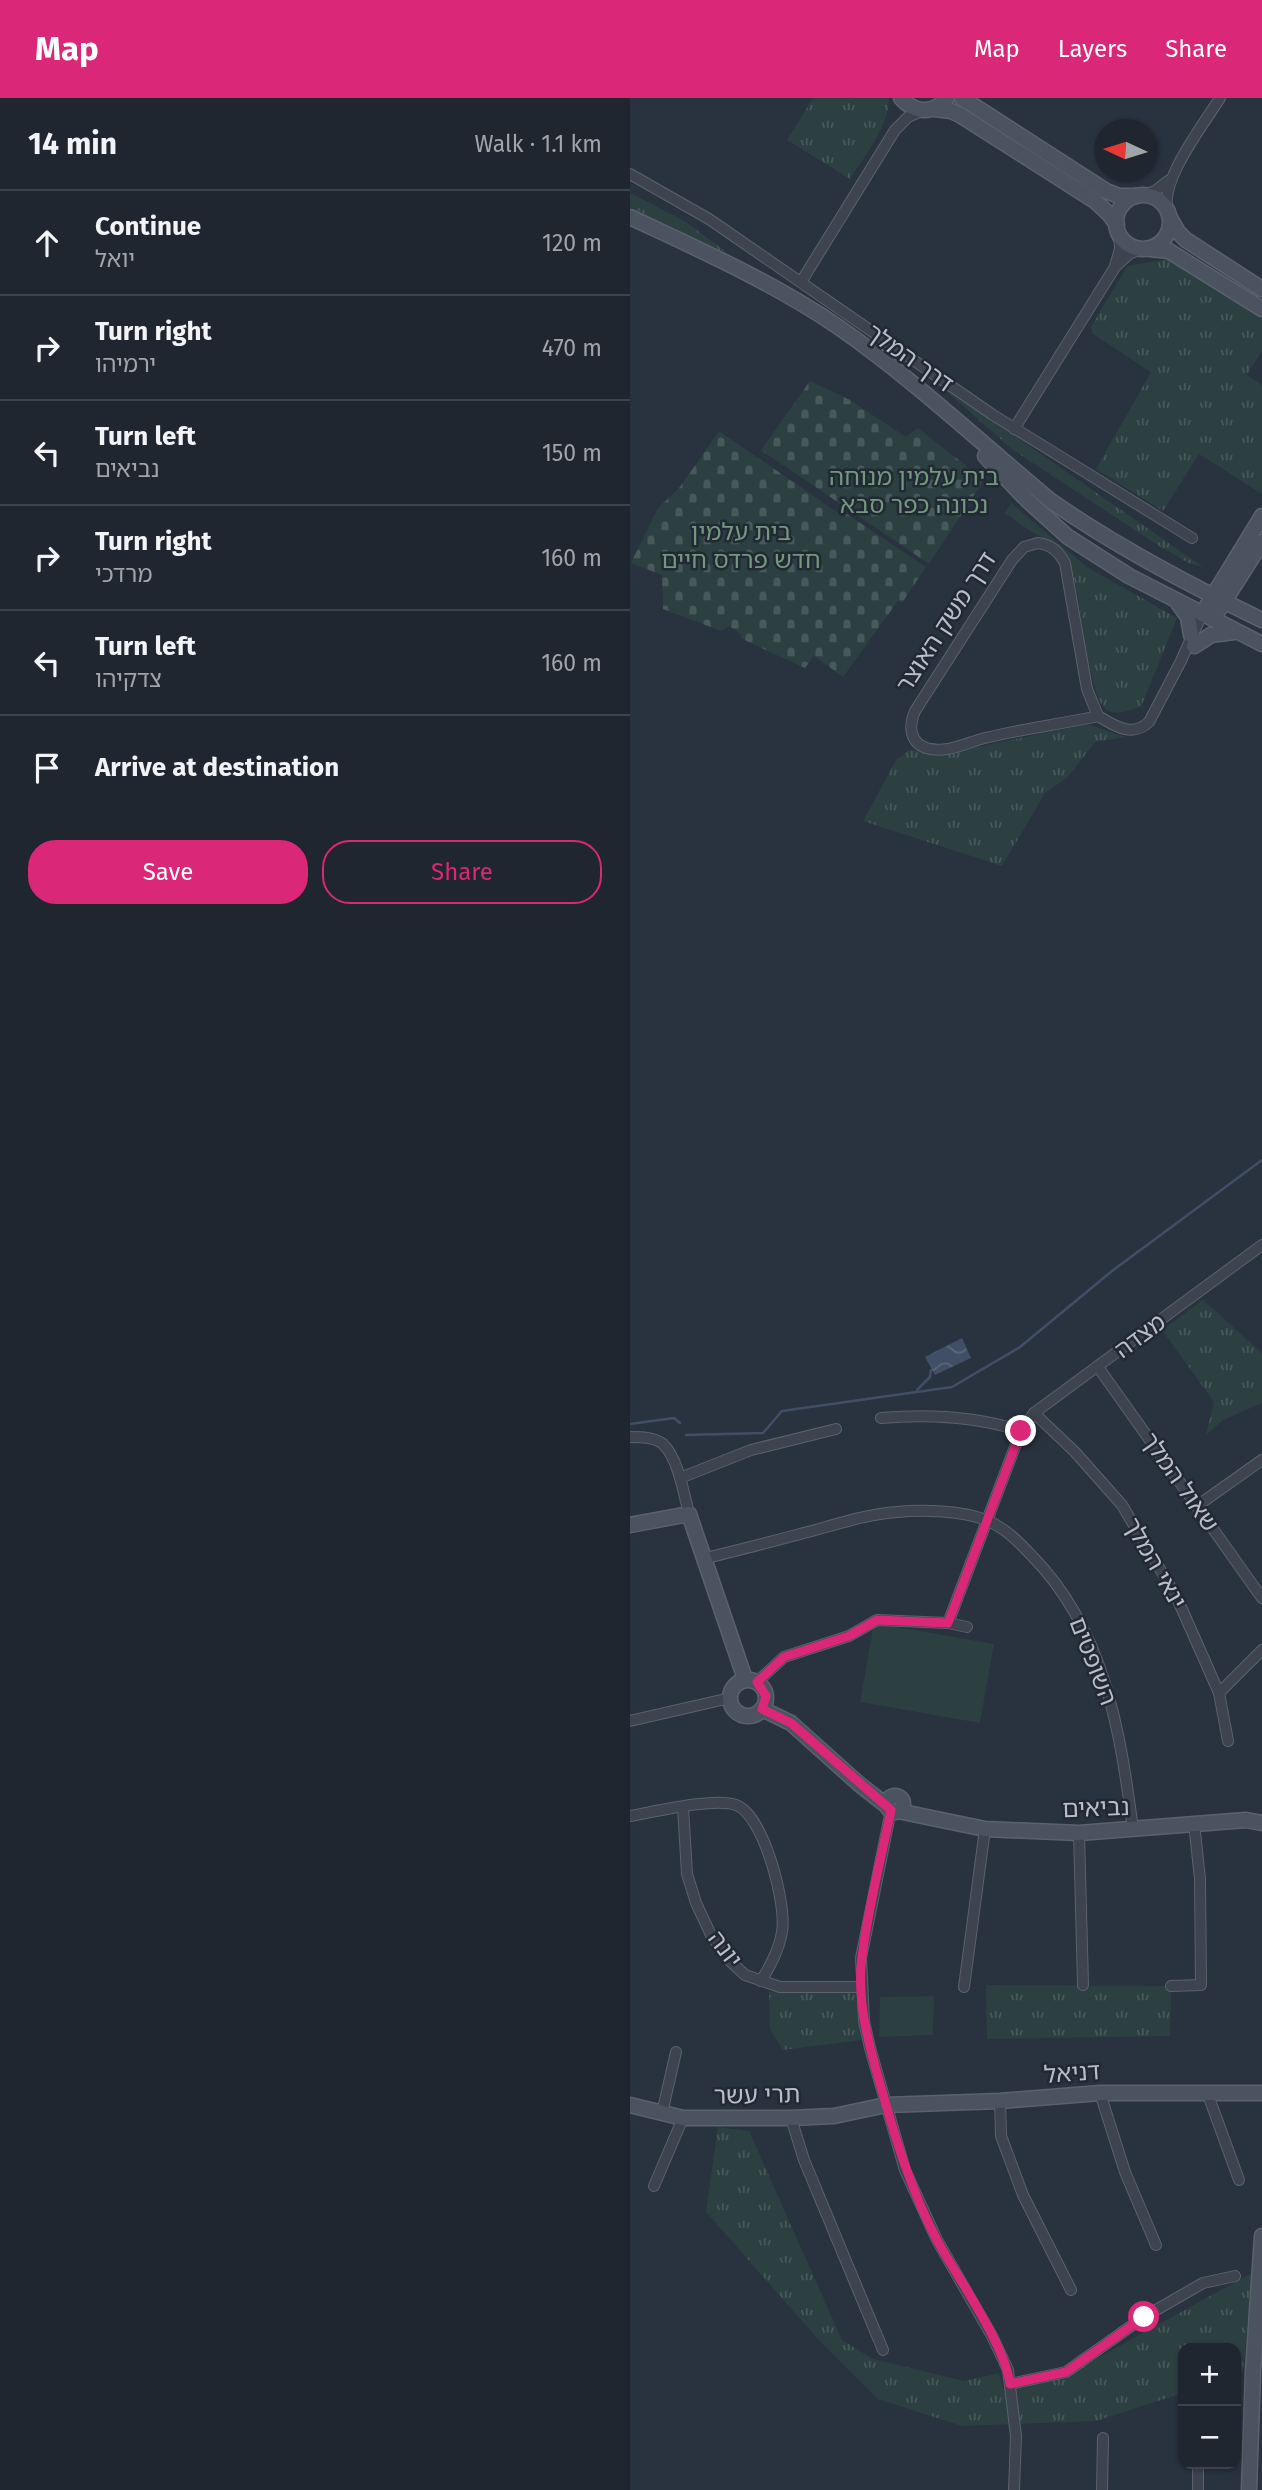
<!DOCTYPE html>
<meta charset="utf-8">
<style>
:root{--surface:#1f262f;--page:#2c323b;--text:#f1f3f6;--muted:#a1a5aa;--line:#3c434b;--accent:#db2777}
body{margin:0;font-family:"Fira Sans","Noto Sans Hebrew",sans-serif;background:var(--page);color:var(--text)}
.controls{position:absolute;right:21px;bottom:21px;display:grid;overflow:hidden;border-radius:14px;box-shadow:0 2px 5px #0004}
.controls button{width:63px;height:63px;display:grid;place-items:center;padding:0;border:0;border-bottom:2px solid var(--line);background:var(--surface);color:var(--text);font:35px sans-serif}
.compass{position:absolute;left:464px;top:21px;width:63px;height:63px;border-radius:50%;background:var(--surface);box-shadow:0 2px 5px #0004;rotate:274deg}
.stop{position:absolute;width:21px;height:21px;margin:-16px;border:5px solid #db2777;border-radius:50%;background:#fff}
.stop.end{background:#db2777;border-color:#fff;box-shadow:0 2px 7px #0008}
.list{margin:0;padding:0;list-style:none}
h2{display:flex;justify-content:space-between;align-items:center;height:91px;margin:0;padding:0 28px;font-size:30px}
h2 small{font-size:23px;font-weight:400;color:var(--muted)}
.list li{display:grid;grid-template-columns:46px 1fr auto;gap:21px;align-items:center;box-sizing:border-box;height:105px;padding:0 28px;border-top:2px solid var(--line)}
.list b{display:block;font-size:26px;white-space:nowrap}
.list p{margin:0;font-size:23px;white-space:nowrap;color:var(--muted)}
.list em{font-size:23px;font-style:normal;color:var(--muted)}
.actions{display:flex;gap:14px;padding:21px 28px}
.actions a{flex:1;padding:16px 0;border:2px solid var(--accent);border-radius:28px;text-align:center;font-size:24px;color:var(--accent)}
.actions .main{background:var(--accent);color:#fff}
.icon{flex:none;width:38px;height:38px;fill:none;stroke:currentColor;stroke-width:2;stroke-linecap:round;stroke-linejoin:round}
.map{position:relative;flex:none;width:632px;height:2392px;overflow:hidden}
header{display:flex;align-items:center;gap:42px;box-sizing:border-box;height:98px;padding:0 35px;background:var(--accent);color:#fff}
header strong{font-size:33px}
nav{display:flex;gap:38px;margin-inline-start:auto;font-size:24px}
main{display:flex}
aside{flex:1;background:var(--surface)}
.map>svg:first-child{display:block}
</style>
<header>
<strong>Map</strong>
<nav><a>Map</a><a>Layers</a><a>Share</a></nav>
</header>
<main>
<aside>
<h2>14 min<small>Walk · 1.1 km</small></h2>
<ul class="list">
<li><svg class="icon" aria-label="ahead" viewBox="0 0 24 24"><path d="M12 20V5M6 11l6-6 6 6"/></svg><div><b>Continue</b><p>יואל</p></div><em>120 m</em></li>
<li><svg class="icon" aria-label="right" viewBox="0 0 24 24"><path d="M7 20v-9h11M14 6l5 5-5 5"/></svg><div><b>Turn right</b><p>ירמיהו</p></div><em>470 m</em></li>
<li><svg class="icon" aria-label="left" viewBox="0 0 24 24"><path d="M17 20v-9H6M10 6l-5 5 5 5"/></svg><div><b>Turn left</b><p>נביאים</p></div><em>150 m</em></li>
<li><svg class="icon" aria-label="right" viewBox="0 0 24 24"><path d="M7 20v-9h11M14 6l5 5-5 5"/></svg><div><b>Turn right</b><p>מרדכי</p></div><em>160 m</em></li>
<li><svg class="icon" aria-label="left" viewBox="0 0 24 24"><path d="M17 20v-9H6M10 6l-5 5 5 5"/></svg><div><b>Turn left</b><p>צדקיהו</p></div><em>160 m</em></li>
<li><svg class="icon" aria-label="arrive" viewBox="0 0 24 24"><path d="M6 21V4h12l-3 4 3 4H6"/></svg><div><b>Arrive at destination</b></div></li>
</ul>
<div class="actions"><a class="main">Save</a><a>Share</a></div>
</aside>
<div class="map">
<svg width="632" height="2392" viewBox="0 0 632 2392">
<defs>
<pattern id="grass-tufts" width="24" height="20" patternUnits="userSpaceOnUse" patternTransform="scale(1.75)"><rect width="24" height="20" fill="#2c3f41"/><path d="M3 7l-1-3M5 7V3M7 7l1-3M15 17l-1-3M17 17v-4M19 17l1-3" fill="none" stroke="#48595b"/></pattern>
<pattern id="cemetery-stones" width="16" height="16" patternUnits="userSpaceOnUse" patternTransform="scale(1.75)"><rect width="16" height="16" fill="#2c3f41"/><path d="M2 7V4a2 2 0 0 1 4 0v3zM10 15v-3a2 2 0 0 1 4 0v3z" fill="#48595b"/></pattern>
<pattern id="water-waves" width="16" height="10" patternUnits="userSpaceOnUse" patternTransform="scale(1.75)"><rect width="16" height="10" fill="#414f66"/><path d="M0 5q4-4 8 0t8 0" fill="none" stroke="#5a677b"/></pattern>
</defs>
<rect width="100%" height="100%" fill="#29323f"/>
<g fill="url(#grass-tufts)">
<path d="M 183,0 L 259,0 C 259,29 235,57 220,81 L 157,42 Z"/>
<path d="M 0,95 L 53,122 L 107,162 L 0,109 Z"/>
<path d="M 539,161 L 632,219 L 632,253 L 617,277 L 632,287 L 632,396 L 569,356 L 533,413 L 466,371 L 521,274 L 463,236 L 461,229 L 496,170 L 501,167 Z"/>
<path d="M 299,278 L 573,469 L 559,465 L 529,448 L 383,352 Z"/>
<path d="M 381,405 L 457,469 L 547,520 L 511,609 C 501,611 488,618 479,613 C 454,602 454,483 434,453 C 426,442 413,441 402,434 C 393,428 384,421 375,415 Z"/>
<path d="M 457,626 L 495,639 L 465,644 L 438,679 L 415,695 L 372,768 L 233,723 L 266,662 L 279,652 L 315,656 Z"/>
<path d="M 573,1202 L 632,1255 L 632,1305 L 593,1322 L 576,1337 L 584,1304 L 532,1232 Z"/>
<path d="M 356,1887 L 541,1888 L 540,1938 L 357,1941 Z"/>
<path d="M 139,1894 L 226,1895 L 232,1942 L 153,1952 L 140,1931 Z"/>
<path d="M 88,2029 L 119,2033 L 212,2242 L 243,2261 L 334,2283 L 369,2275 L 373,2291 L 462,2263 L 622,2175 L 613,2273 L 606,2276 L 606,2250 L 553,2250 L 553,2295 L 466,2323 L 332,2328 L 248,2301 L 187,2240 L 76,2114 Z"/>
</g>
<g fill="url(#cemetery-stones)">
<path d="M 180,283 L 220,302 L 276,339 L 288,330 L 354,382 L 299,466 L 131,352 Z"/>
<path d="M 89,333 L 214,419 L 217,416 L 296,469 L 272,505 L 268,503 L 213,579 L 184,558 L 175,570 L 110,540 L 112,537 L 99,528 L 91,533 L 33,511 L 32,477 L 1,465 L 28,410 L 50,389 Z"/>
</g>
<g fill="#2c3f41">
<path d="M 244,1525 L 364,1546 L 350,1625 L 230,1604 Z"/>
<path d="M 304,1898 L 303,1937 L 249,1939 L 250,1899 Z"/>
</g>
<path fill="url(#water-waves)" d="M 332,1240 L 341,1260 L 305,1277 L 295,1259 Z"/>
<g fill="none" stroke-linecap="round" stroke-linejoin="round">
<g stroke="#414f66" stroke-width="2.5">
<path d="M 287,1292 L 300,1279 L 301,1272"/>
<path d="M 0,1326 L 44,1320 L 50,1325"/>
<path d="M 56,1337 L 133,1335 L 152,1313 L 322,1289 L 390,1249 L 482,1173 L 632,1062"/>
</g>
<defs>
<g id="street">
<path d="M 0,76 L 79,121 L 363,317 L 562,440"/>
<path d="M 511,98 L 525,93 L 538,83"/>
<path d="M 538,114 C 528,84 574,26 590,0"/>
<path d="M 485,168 L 490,151 L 489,135"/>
<path d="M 171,184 L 265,32 L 278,19 L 292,13"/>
<path d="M 384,331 L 485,169 L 499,156 L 511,151"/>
<path d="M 408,445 C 422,447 428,453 435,465 L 457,591 L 468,618 C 431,626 392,631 355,640 C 335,645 317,656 296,650 C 279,644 279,627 285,613 L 382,462 L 394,449 Z"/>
<path d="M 468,618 C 485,628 502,640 519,624 L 551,563 L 572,516"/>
<path d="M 468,1269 L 632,1500"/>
<path d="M 404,1315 L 445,1354 L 492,1407 L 547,1500 L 589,1595 L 598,1643"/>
<path d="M 251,1320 C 299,1316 345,1318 391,1333"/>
<path d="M 0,1339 C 11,1339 24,1339 33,1346 C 48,1360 54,1396 59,1416"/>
<path d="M 50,1380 L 121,1352 L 206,1331"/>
<path d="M 567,1408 L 632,1362"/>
<path d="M 76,1460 C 114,1451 151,1441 189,1431 C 214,1424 240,1416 267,1414 C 292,1411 333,1413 356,1422 C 374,1429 389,1444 402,1458 C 475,1532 490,1633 503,1731"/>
<path d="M 318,1525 L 391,1333 L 404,1315 L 632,1147"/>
<path d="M 127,1584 L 154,1559 L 219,1538 L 247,1522 L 318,1525 L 337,1529"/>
<path d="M 589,1595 L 632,1552"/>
<path d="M 0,1623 L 100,1600"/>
<path d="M 53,1709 L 57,1776 L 66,1805 L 81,1837 L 99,1862 L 115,1877 L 150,1889 L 231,1889"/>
<path d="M 261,1712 L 231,1860 L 234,1923 L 240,1950 L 275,2072 L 307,2142 L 362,2238 L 378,2272 L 386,2338 L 384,2392"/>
<path d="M 0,1718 C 24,1714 85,1699 106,1707 C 134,1717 157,1807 152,1834 C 149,1852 140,1868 131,1883"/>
<path d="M 449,1735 L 453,1887"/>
<path d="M 541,1888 L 571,1887 L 570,1781 L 564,1725"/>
<path d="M 334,1889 L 355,1731"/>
<path d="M 577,1994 L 609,2082"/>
<path d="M 470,1995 L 495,2074 L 526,2147"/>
<path d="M 370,2003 L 371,2038 L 393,2097 L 441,2192"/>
<path d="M 32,2015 L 46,1954"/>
<path d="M 161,2020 L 174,2062 L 253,2252"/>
<path d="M 24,2088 L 53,2020"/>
<path d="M 380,2286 L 436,2274 L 514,2219 L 573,2185 L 605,2178"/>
<path d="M 472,2392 L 473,2340"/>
<path d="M 568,2392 L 568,2366"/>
</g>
<g id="secondary">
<path d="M 271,0 C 285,16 304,16 317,0"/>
<path d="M 332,0 L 476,93 L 489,98 L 507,98"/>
<path d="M 305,11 L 321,13 L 330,17 L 465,103 L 479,116 L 487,127"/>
<circle cx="513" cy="124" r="27"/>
<path d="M 0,119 C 70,152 142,184 207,228 C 282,280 350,344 421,403 C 487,449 559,487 632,522"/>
<path d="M 540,120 L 548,134 L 556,142 L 632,191"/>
<path d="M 520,151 L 539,153 L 632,211"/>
<path d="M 355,358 L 397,402 L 438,439 L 499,478 L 632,546"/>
<path d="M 548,505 L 558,519 L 561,537"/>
<path d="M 572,516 L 632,418"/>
<path d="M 583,521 L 632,444"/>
<path d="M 564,548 L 581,537 L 604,534"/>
<path d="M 0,1427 L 59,1416 L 115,1581"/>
<circle cx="118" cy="1600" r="18"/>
<path d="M 132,1611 L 161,1625 L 229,1686 L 257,1708"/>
<circle cx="265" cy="1706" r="8"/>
<path d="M 268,1713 L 355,1731 L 449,1735 L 616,1722 L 632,1725"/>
<path d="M 0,2007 L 53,2020 L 161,2020 L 204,2018 L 256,2007 L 370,2003 L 470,1995 L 632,1995"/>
<path d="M 619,2392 L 623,2273 L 632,2138"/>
</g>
</defs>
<use href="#street" stroke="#5b626c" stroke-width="12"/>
<use href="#secondary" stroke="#5b626c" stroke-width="17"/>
<use href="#street" stroke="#3d444f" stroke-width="10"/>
<use href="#secondary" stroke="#4b5361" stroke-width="14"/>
</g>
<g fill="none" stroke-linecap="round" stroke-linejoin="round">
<path stroke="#db2777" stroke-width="9" d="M 391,1333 L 318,1525 L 247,1522 L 219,1538 L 154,1559 L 127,1584 L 136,1598 L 132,1611 L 161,1625 L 261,1712 C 251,1761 238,1810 232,1859 C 226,1902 239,1948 251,1989 C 266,2043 282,2095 308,2144 C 329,2182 374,2245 380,2286 L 436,2274 L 514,2219"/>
</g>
<g text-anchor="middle" stroke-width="5" stroke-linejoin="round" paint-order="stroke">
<g font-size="24" fill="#b9bfc9" stroke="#222934">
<text transform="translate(280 260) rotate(35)" y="8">דרך המלך</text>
<text transform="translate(316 524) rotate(-57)" y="8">דרך משק האוצר</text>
<text transform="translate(510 1238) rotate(-37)" y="8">מצדה</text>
<text transform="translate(550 1384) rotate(55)" y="8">שאול המלך</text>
<text transform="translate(525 1465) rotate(60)" y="8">ינאי המלך</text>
<text transform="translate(463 1563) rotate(69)" y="8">השופטים</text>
<text transform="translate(466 1710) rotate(-2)" y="8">נביאים</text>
<text transform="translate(95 1851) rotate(53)" y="8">יונה</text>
<text transform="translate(442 1975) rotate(-4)" y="8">דניאל</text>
<text transform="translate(127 1997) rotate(-1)" y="8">תרי עשר</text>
</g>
<g font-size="24" fill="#73987d" stroke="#222934">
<text x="284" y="387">בית עלמין מנוחה<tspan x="284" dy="28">נכונה כפר סבא</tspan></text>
<text x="111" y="442">בית עלמין<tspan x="111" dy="28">חדש פרדס חיים</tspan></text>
</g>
</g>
</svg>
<div class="controls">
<button>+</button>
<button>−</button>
</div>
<svg class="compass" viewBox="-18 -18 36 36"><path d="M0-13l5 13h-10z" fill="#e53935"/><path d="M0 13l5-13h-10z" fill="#a1a5aa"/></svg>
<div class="stop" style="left:514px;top:2219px"></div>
<div class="stop end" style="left:391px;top:1333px"></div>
</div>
</main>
